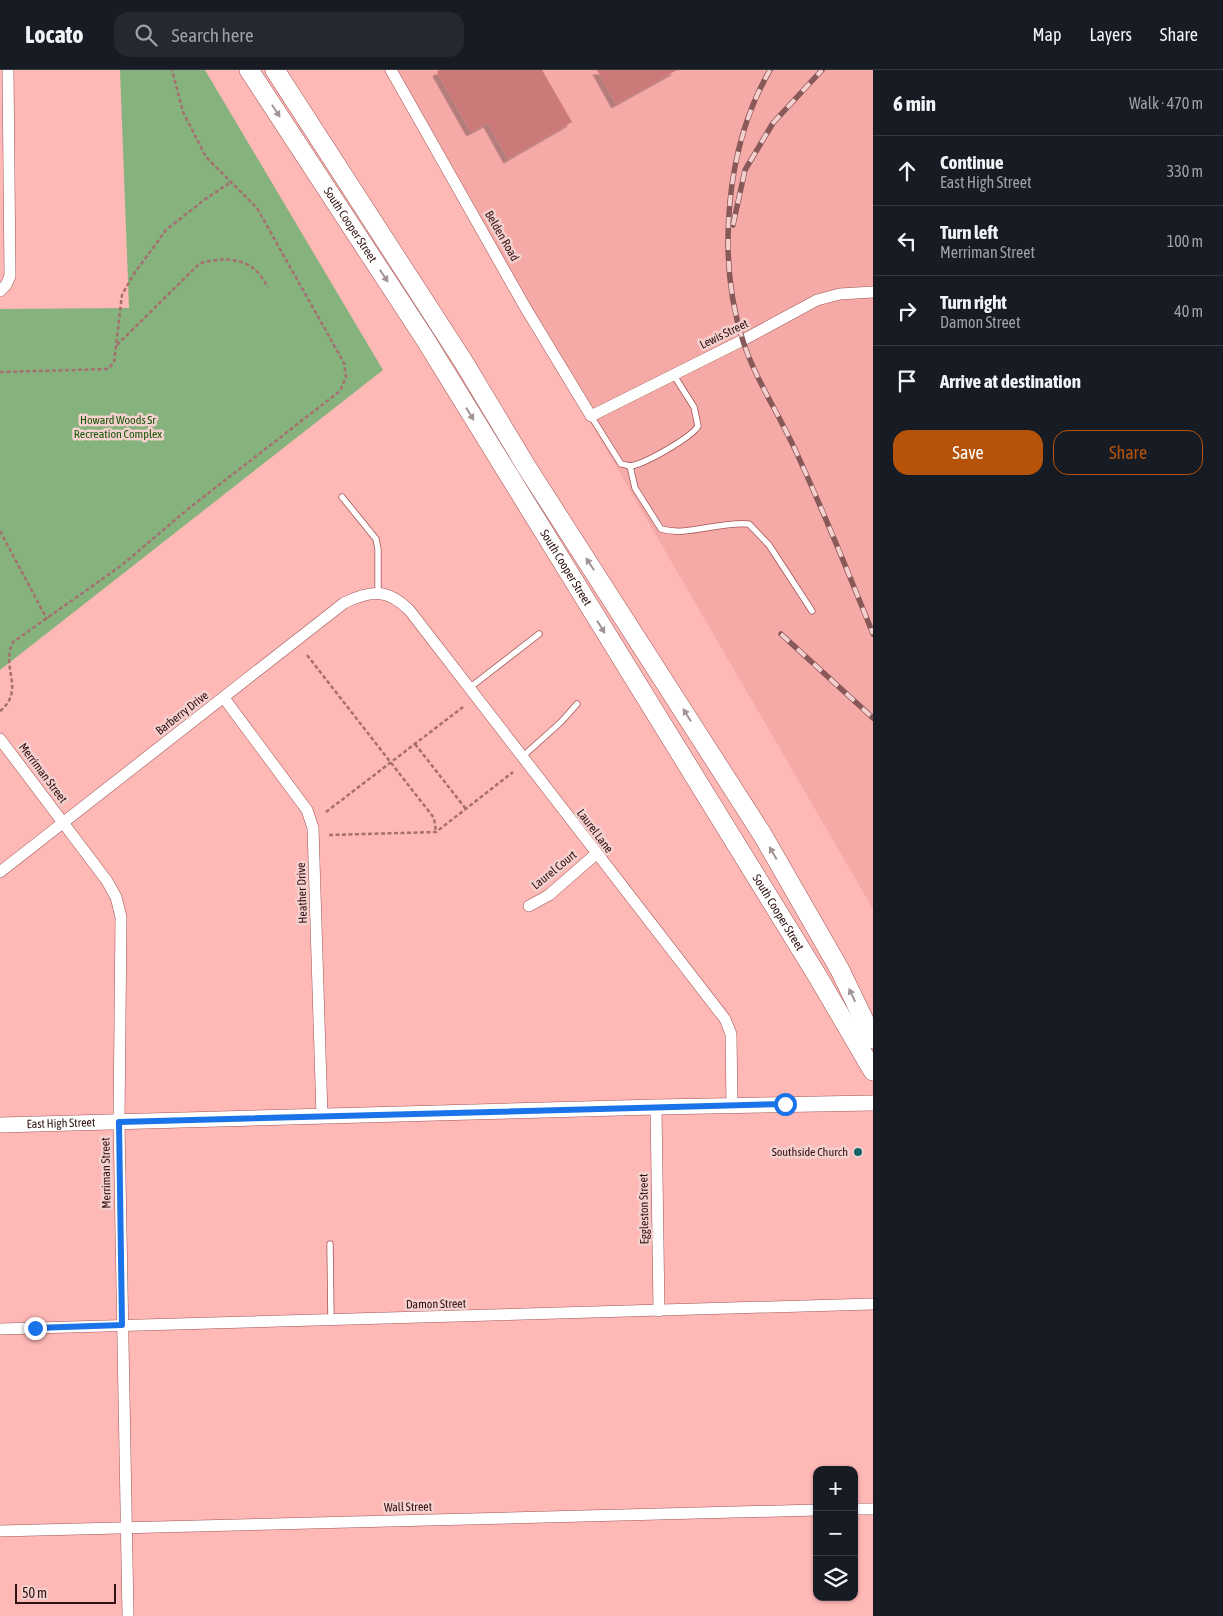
<!DOCTYPE html>
<meta charset="utf-8">
<style>
:root{--surface:#171b24;--page:#242831;--text:#f1f3f6;--muted:#9ea1a6;--line:#363941;--accent:#b45309}
body{margin:0;font-family:"Asap Condensed",sans-serif;background:var(--page);color:var(--text)}
.controls{position:absolute;right:15px;bottom:15px;display:grid;overflow:hidden;border-radius:10px;box-shadow:0 1px 4px #0004}
.controls button{width:45px;height:45px;display:grid;place-items:center;padding:0;border:0;border-bottom:1px solid var(--line);background:var(--surface);color:var(--text);font:25px sans-serif}
.scale{position:absolute;left:15px;bottom:12px;width:101px;box-sizing:border-box;padding-left:5px;border:2px solid #311212;border-top:0;font-size:14px;line-height:18px;white-space:nowrap;color:#311212;-webkit-text-stroke:4px #f4d0ce;paint-order:stroke}
.stop{position:absolute;width:15px;height:15px;margin:-11px;border:4px solid #1a73e8;border-radius:50%;background:#fff}
.stop.end{background:#1a73e8;border-color:#fff;box-shadow:0 1px 5px #0008}
.list{margin:0;padding:0;list-style:none}
h2{display:flex;justify-content:space-between;align-items:center;height:65px;margin:0;padding:0 20px;font-size:21px}
h2 small{font-size:16px;font-weight:400;color:var(--muted)}
.list li{display:grid;grid-template-columns:32px 1fr auto;gap:15px;align-items:center;box-sizing:border-box;height:70px;padding:0 20px;border-top:1px solid var(--line)}
.list b{display:block;font-size:19px;white-space:nowrap}
.list p{margin:0;font-size:16px;white-space:nowrap;color:var(--muted)}
.list em{font-size:16px;font-style:normal;color:var(--muted)}
.actions{display:flex;gap:10px;padding:15px 20px}
.actions a{flex:1;padding:11px 0;border:1px solid var(--accent);border-radius:15px;text-align:center;font-size:18px;color:var(--accent)}
.actions .main{background:var(--accent);color:#fff}
.icon{flex:none;width:28px;height:28px;fill:none;stroke:currentColor;stroke-width:2;stroke-linecap:round;stroke-linejoin:round}
.map{position:relative;flex:none;width:873px;height:1546px;overflow:hidden}
header{display:flex;align-items:center;gap:30px;box-sizing:border-box;height:70px;padding:0 25px;background:var(--surface);border-bottom:1px solid var(--line)}
header strong{font-size:24px}
nav{display:flex;gap:28px;margin-inline-start:auto;font-size:18px}
.search{width:350px;height:45px;background:var(--page);display:flex;align-items:center;gap:12px;box-sizing:border-box;padding:0 18px;border-radius:15px;color:var(--muted);font-size:19px}
main{display:flex}
aside{flex:1;background:var(--surface)}
.map>svg:first-child{display:block}
</style>
<header>
<strong>Locato</strong>
<div class="search"><svg class="icon" aria-label="search" viewBox="0 0 24 24"><circle cx="10" cy="10" r="6"/><path d="M15 15l6 6"/></svg>Search here</div>
<nav><a>Map</a><a>Layers</a><a>Share</a></nav>
</header>
<main>
<div class="map">
<svg width="873" height="1546" viewBox="0 0 873 1546">
<defs>
<filter id="shadow"><feDropShadow dx="-4.5" dy="4.5" stdDeviation="0" flood-color="#0004"/></filter>
</defs>
<rect width="100%" height="100%" fill="#feb8b6"/>
<path fill="#f6aaa8" d="M 386,0 L 873,0 L 873,839 Z"/>
<path fill="#86b27e" d="M 120,0 L 205,0 L 383,300 L 0,600 L 0,239 L 129,238 Z"/>
<g fill="#cb7979" filter="url(#shadow)">
<path d="M 439,0 L 542,0 L 572,52 L 508,89 L 488,53 L 471,62 L 437,2 Z"/>
<path d="M 597,0 L 677,0 L 616,34 Z"/>
</g>
<g fill="none" stroke-linecap="round" stroke-linejoin="round">
<defs>
<g id="service">
<path d="M 591,346 L 621,394 C 624,394 626,395 629,396 C 642,396 692,367 698,356 L 694,337 L 673,304"/>
<path d="M 630,396 L 635,418 L 661,459 C 687,467 719,451 749,454 L 769,475 L 812,541"/>
<path d="M 342,427 L 376,469 L 378,479 L 378,524"/>
<path d="M 468,619 L 539,564"/>
<path d="M 522,687 L 561,652 L 577,634"/>
<path d="M 330,1174 L 331,1250"/>
</g>
<g id="minor">
<path d="M 391,0 L 525,237 L 591,346 L 743,270 L 817,230 L 840,224 L 873,222"/>
<path d="M 0,221 L 6,215 L 10,206 L 8,0"/>
<path d="M 224,628 L 307,740 L 313,758 L 322,1046"/>
<path d="M 0,669 L 107,811 L 116,827 L 121,847 L 119,1052 L 128,1546"/>
<path d="M 0,802 L 344,533 C 370,520 388,518 410,541 L 725,949 L 731,964 L 732,1035"/>
<path d="M 529,836 L 549,825 L 596,784"/>
<path d="M 656,1037 L 659,1241"/>
<path d="M 0,1259 L 873,1234"/>
<path d="M 854,1439 L 873,1439"/>
<path d="M 0,1461 L 817,1440"/>
</g>
<g id="tertiary">
<path id="s1" d="M 0,1055 L 656,1037 L 873,1033"/>
</g>
<g id="primary">
<path id="s2" d="M 249,0 L 425,269 L 818,907 L 873,1001"/>
<path d="M 275,0 L 463,291 L 526,396 L 762,764 L 840,900 L 873,969"/>
</g>
</defs>
<use href="#service" stroke="#a15455" stroke-width="7"/>
<use href="#minor" stroke="#a15455" stroke-width="12"/>
<use href="#tertiary" stroke="#a15455" stroke-width="16"/>
<use href="#primary" stroke="#a15455" stroke-width="20"/>
<g stroke="#a5706f" stroke-width="2.5" stroke-dasharray="4 2.5" stroke-linecap="butt">
<path d="M 117,275 L 199,194 C 216,188 238,187 253,198 C 259,202 264,211 268,217"/>
<path d="M 0,302 L 108,299 L 114,292 L 122,225 L 133,205 L 166,160 L 204,130 L 231,112"/>
<path d="M 0,461 L 47,549"/>
<path d="M 307,585 L 434,748 L 436,762"/>
<path d="M 0,641 C 26,620 0,597 13,572 L 122,495 L 188,439 L 340,321 L 346,307 L 344,293 L 257,138 L 206,87 L 183,42 L 172,0"/>
<path d="M 415,674 L 466,739"/>
<path d="M 326,742 L 463,637"/>
<path d="M 329,765 L 436,762 L 513,702"/>
</g>
<use href="#service" stroke="#fff" stroke-width="5.5"/>
<use href="#minor" stroke="#fff" stroke-width="11"/>
<use href="#tertiary" stroke="#fff" stroke-width="15"/>
<use href="#primary" stroke="#fff" stroke-width="19"/>
<defs>
<g id="rail">
<path d="M 770,0 C 726,76 716,187 743,271 C 756,311 781,347 798,386 C 825,445 849,504 873,564"/>
<path d="M 733,155 L 745,100 L 773,53 L 822,0"/>
<path d="M 781,564 L 873,648"/>
</g>
</defs>
<use href="#rail" stroke="#885958" stroke-width="5.5"/>
<use href="#rail" stroke="#f4d0ce" stroke-width="4" stroke-dasharray="11" stroke-linecap="butt"/>
</g>
<defs><path id="oneway-solid" d="M-6-.8H1V-3.2L6.5 0L1 3.2V.8H-6Z" transform="scale(1.25)"/></defs>
<g fill="#a29494">
<use href="#oneway-solid" transform="translate(276 41) rotate(57)"/>
<use href="#oneway-solid" transform="translate(384 206) rotate(57)"/>
<use href="#oneway-solid" transform="translate(470 344) rotate(58)"/>
<use href="#oneway-solid" transform="translate(590 494) rotate(-123)"/>
<use href="#oneway-solid" transform="translate(601 557) rotate(58)"/>
<use href="#oneway-solid" transform="translate(687 645) rotate(-122)"/>
<use href="#oneway-solid" transform="translate(773 783) rotate(-120)"/>
<use href="#oneway-solid" transform="translate(852 925) rotate(-115)"/>
</g>
<g fill="none" stroke-linecap="round" stroke-linejoin="round">
<path stroke="#1a73e8" stroke-width="6" d="M 35,1258 L 122,1255 L 119,1052 L 785,1034"/>
</g>
<circle fill="#146468" stroke="#f4d0ce" stroke-width="2" cx="858" cy="1082" r="5"/>
<g text-anchor="middle" stroke-width="5" stroke-linejoin="round" paint-order="stroke">
<g font-size="12" fill="#311212" stroke="#f4d0ce">
<text dy="4" stroke="none"><textPath href="#s2" startOffset="185">South Cooper Street</textPath></text>
<text transform="translate(502 166) rotate(60)" y="4">Belden Road</text>
<text transform="translate(724 264) rotate(-26)" y="4">Lewis Street</text>
<text dy="4" stroke="none"><textPath href="#s2" startOffset="590">South Cooper Street</textPath></text>
<text transform="translate(182 643) rotate(-38)" y="4">Barberry Drive</text>
<text transform="translate(43 703) rotate(53)" y="4">Merriman Street</text>
<text transform="translate(595 761) rotate(53)" y="4">Laurel Lane</text>
<text transform="translate(554 800) rotate(-39)" y="4">Laurel Court</text>
<text transform="translate(302 823) rotate(-92)" y="4">Heather Drive</text>
<text dy="4" stroke="none"><textPath href="#s2" startOffset="995">South Cooper Street</textPath></text>
<text dy="4" stroke="none"><textPath href="#s1" startOffset="61">East High Street</textPath></text>
<text transform="translate(106 1103) rotate(-91)" y="4">Merriman Street</text>
<text transform="translate(644 1139) rotate(-91)" y="4">Eggleston Street</text>
<text transform="translate(436 1234) rotate(-1)" y="4">Damon Street</text>
<text transform="translate(408 1437) rotate(-1)" y="4">Wall Street</text>
</g>
<g font-size="12" fill="#165606" stroke="#f4d0ce">
<text x="118" y="354">Howard Woods Sr<tspan x="118" dy="14">Recreation Complex</tspan></text>
</g>
<g font-size="12" fill="#311212" stroke="#f4d0ce" text-anchor="end">
<text x="848" y="1086">Southside Church</text>
</g>
</g>
</svg>
<div class="controls">
<button>+</button>
<button>−</button>
<button><svg class="icon" aria-label="layers" viewBox="0 0 24 24"><path d="M12 4l9 5-9 5-9-5zM3 14l9 5 9-5"/></svg></button>
</div>
<div class="scale">50 m</div>
<div class="stop" style="left:785px;top:1034px"></div>
<div class="stop end" style="left:35px;top:1258px"></div>
</div>
<aside>
<h2>6 min<small>Walk · 470 m</small></h2>
<ul class="list">
<li><svg class="icon" aria-label="ahead" viewBox="0 0 24 24"><path d="M12 20V5M6 11l6-6 6 6"/></svg><div><b>Continue</b><p>East High Street</p></div><em>330 m</em></li>
<li><svg class="icon" aria-label="left" viewBox="0 0 24 24"><path d="M17 20v-9H6M10 6l-5 5 5 5"/></svg><div><b>Turn left</b><p>Merriman Street</p></div><em>100 m</em></li>
<li><svg class="icon" aria-label="right" viewBox="0 0 24 24"><path d="M7 20v-9h11M14 6l5 5-5 5"/></svg><div><b>Turn right</b><p>Damon Street</p></div><em>40 m</em></li>
<li><svg class="icon" aria-label="arrive" viewBox="0 0 24 24"><path d="M6 21V4h12l-3 4 3 4H6"/></svg><div><b>Arrive at destination</b></div></li>
</ul>
<div class="actions"><a class="main">Save</a><a>Share</a></div>
</aside>
</main>
